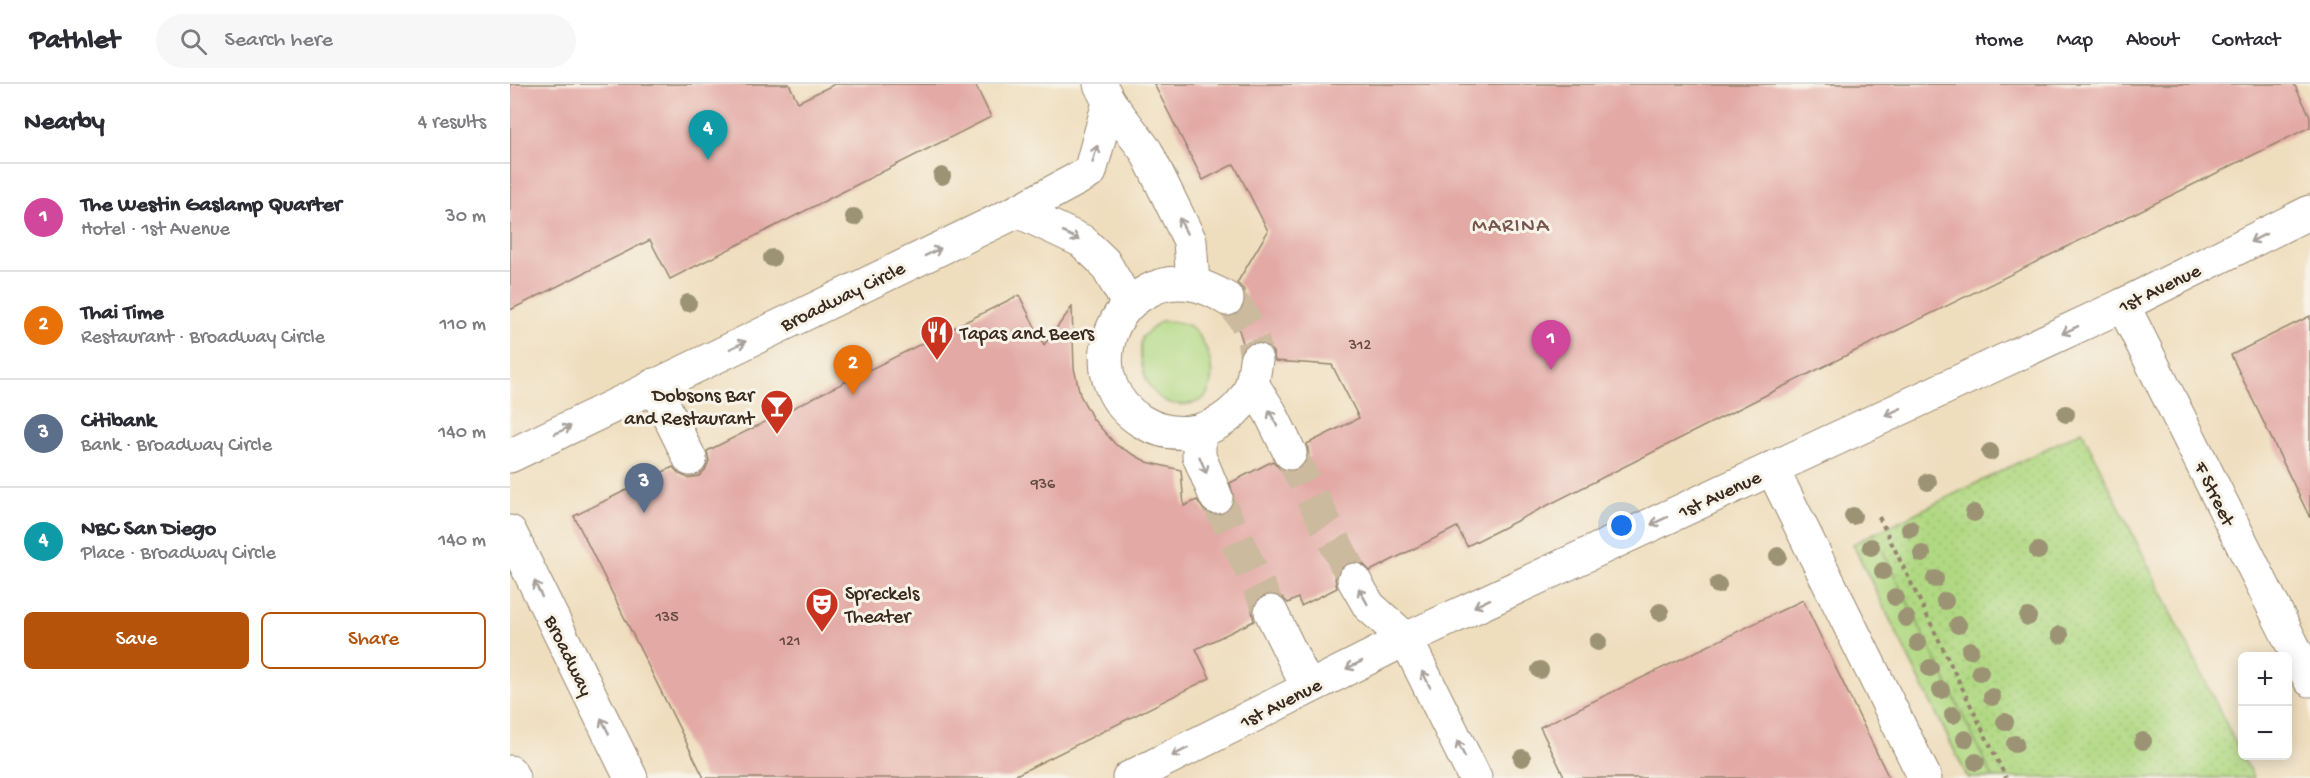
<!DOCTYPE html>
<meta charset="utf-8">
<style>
:root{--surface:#fff;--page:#f7f7f7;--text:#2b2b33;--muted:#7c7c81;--line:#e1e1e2;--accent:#b45309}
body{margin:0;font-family:"Gochi Hand",sans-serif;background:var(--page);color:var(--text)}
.controls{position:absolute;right:18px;bottom:18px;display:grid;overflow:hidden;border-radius:9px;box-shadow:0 3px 15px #0003}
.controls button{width:54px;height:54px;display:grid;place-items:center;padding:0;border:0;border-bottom:2px solid var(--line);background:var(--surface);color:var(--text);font:30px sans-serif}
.you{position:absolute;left:1112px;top:442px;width:21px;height:21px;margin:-15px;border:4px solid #fff;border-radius:50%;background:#1a73e8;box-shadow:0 0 0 9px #1a73e833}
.badge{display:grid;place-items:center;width:39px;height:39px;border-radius:50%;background:var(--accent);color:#fff;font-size:20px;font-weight:700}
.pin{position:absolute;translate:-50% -50px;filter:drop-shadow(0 2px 3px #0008)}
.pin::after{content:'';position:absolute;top:32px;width:21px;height:18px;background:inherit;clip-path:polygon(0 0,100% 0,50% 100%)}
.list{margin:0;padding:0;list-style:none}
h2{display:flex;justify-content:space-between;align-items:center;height:78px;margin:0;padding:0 24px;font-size:26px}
h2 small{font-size:20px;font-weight:400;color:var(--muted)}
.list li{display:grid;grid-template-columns:39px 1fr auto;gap:18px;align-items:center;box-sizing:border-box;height:108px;padding:0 24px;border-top:2px solid var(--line)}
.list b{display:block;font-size:22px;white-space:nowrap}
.list p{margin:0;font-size:20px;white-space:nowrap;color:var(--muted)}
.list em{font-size:20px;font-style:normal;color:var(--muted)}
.actions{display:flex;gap:12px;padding:18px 24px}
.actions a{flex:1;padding:14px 0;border:2px solid var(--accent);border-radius:9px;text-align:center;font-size:21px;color:var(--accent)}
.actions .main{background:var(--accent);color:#fff}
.icon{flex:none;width:33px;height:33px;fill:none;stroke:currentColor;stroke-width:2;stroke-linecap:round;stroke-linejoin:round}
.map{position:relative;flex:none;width:1800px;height:694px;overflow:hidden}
header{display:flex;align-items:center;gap:36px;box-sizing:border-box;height:84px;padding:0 30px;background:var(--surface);border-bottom:2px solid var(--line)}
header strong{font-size:28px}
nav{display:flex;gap:33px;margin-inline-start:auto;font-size:21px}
.search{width:420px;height:54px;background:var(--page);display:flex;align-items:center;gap:15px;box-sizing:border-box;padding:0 21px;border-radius:33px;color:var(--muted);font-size:22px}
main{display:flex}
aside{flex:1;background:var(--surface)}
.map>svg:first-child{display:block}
</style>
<header>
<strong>Pathlet</strong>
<div class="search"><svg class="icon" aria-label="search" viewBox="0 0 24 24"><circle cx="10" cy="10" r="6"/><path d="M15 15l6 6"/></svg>Search here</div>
<nav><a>Home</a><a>Map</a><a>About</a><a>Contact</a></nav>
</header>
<main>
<aside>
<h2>Nearby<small>4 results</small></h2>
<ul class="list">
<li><span class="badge" style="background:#d1479c">1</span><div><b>The Westin Gaslamp Quarter</b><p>Hotel · 1st Avenue</p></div><em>30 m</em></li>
<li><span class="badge" style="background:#e8710a">2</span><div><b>Thai Time</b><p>Restaurant · Broadway Circle</p></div><em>110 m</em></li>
<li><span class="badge" style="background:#5c6f8a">3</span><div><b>Citibank</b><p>Bank · Broadway Circle</p></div><em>140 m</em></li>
<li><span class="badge" style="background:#0f9aa8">4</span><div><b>NBC San Diego</b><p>Place · Broadway Circle</p></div><em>140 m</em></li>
</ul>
<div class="actions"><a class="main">Save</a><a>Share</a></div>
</aside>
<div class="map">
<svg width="1800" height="694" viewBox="0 0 1800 694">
<defs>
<pattern id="grass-dots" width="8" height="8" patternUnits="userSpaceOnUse" patternTransform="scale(1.5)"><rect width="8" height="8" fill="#b1d983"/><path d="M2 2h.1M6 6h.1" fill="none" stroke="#99ba71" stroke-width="1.8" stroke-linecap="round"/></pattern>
</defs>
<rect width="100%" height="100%" fill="#f7f3e8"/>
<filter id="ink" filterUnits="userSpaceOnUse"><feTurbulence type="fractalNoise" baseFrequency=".0167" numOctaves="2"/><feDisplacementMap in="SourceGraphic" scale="12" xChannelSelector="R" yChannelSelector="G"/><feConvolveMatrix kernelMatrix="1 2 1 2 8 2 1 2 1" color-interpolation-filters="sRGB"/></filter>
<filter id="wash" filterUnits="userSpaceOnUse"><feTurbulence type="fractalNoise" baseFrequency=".008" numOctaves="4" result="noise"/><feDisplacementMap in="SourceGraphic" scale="24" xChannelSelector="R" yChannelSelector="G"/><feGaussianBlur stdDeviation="1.35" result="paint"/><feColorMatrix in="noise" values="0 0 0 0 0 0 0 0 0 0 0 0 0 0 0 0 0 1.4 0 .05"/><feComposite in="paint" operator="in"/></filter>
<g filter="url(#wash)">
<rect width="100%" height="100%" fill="#efdebe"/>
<path fill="url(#grass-dots)" stroke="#768250" stroke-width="1.5" d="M 1572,347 L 1732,672 L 1744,694 L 1458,694 L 1343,460 Z"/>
<g fill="#b1d983" stroke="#768250" stroke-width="1.5">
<path d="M 651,237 C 661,237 670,237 679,242 C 697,253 710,294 695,313 C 691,317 683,320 678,320 C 640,326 626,283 632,253 Z"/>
<path d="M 1364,449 L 1483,694 L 1458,694 L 1355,485 L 1343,460 Z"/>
</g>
<g id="blocks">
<g fill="#e3a9a4">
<path d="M 0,0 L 279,0 L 288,18 L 325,0 L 465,0 L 481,33 L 160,195 L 140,156 L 0,226 Z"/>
<path d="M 644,0 L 1784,0 L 1800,32 L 1800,43 L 1264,307 L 957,462 L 947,443 L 860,487 L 853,480 L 845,477 L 835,480 L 828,487 L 825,495 L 827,504 L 791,522 L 788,514 L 778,519 L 772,513 L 763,509 L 752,511 L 745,518 L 742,526 L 744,537 L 686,565 L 700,594 L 500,694 L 194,694 L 64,432 L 163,383 L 169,390 L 178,394 L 189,392 L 195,386 L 199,377 L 197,367 L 509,211 L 534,261 L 562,223 L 564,284 L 570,311 L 583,335 L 606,361 L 637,378 L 671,386 L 674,422 L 687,416 L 695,428 L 704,432 L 714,430 L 720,425 L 724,416 L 720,399 L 763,377 L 770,385 L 778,388 L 789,386 L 796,379 L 799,371 L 797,360 L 849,334 L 822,281 L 765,277 L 763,268 L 757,261 L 748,257 L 739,259 L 734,262 L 729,246 L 719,233 L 727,231 L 733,224 L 736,216 L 734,206 L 727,199 L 758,147 L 724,80 L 693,96 Z"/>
<path d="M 1800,232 L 1800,434 L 1721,271 Z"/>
<path d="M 1293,516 L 1379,694 L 1055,694 L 1030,643 Z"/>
</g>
</g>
</g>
<g filter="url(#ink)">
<use href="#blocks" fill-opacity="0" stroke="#95846e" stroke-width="1.5"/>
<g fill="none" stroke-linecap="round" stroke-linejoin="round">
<g stroke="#cbba9e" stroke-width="33" stroke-dasharray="33 16" stroke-linecap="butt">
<path d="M 717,215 C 737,231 744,252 746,276"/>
<path d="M 780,369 L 844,496"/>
</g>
<path stroke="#cbba9e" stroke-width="33" stroke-dasharray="33 16" stroke-linecap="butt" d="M 706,413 L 761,528"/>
<defs>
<g id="minor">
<path d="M 599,18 L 636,67 L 680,157 L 683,199"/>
<path d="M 508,127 L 572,157 L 594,178 L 618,219"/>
<path d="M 717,215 C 693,199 662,192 636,208 C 617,218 606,233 600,252 C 577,326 665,379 722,329 C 731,321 739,310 742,299 C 744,292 745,284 746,276"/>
<path d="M 1613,221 L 1800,596"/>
<path d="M 742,300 L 760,328 L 780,369"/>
<path d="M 144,301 L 180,375"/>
<path d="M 0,372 L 508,127 L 580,88 L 599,18 L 590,0"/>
<path d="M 1262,384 L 1415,694"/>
<path d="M 896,555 L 965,694"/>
</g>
<g id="major">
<path d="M 689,347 L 689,372 L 706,413"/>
<path d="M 0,448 L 121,694"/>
<path d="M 844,496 L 859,522 L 896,555"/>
<path d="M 761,528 L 798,604"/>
<path d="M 0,688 L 3,694"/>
<path d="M 619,694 L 896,555 L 1613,221 L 1800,128"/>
</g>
</defs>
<use href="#minor" stroke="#95846e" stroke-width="35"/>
<use href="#major" stroke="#95846e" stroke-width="35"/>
<path stroke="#95846e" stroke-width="4" stroke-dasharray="4.5 4.5" stroke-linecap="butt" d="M 1369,433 L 1496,694"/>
<use href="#minor" stroke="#fff" stroke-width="33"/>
<use href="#major" stroke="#fff" stroke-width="33"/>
</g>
<g fill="#9c9374">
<circle cx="432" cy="92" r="9"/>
<circle cx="344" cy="133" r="9"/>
<circle cx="262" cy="174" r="9"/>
<circle cx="178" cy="219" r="9"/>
<circle cx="1556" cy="330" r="9"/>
<circle cx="1480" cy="368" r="9"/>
<circle cx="1418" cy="398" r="9"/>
<circle cx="1464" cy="429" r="9"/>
<circle cx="1343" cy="432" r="9"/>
<circle cx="1400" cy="445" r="9"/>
<circle cx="1361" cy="463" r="9"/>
<circle cx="1528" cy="467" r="9"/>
<circle cx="1412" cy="470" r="9"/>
<circle cx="1268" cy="472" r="9"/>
<circle cx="1373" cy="487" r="9"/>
<circle cx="1425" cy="495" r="9"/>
<circle cx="1208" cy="501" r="9"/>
<circle cx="1385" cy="513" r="9"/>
<circle cx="1435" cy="517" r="9"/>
<circle cx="1150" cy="528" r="9"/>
<circle cx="1518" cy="533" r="9"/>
<circle cx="1396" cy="534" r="9"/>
<circle cx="1448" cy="541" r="9"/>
<circle cx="1550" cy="551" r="9"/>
<circle cx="1088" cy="558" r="9"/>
<circle cx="1408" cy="559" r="9"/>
<circle cx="1460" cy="566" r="9"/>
<circle cx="1420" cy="584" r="9"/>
<circle cx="1030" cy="586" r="9"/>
<circle cx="1470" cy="588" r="9"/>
<circle cx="1431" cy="606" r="9"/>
<circle cx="1482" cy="613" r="9"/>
<circle cx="1443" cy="631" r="9"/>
<circle cx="1495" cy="638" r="9"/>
<circle cx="1455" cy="655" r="9"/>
<circle cx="1633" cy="657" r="9"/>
<circle cx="1505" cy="660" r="9"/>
<circle cx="1012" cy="674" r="9"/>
<circle cx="1466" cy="678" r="9"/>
</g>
<defs><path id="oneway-shaft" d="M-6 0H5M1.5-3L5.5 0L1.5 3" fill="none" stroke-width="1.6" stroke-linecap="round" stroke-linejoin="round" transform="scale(1.5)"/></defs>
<g stroke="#a79f9a">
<use href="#oneway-shaft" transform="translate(585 70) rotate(-74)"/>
<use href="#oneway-shaft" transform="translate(673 142) rotate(-116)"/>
<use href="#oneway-shaft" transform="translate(561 152) rotate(25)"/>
<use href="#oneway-shaft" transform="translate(1748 154) rotate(153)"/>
<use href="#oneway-shaft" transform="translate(423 168) rotate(-26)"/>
<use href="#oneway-shaft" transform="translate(1560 246) rotate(155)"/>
<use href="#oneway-shaft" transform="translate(228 261) rotate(-26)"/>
<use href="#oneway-shaft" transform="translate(1383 328) rotate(155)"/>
<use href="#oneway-shaft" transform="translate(763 334) rotate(-117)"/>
<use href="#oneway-shaft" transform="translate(53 346) rotate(-26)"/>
<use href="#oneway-shaft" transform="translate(693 381) rotate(67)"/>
<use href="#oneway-shaft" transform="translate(1149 437) rotate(155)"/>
<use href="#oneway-shaft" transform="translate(28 505) rotate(-116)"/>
<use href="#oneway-shaft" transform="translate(853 512) rotate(-119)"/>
<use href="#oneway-shaft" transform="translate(972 519) rotate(155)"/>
<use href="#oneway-shaft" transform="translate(844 581) rotate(154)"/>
<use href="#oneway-shaft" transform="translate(916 595) rotate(-116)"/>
<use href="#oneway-shaft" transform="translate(95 642) rotate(-116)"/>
<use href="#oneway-shaft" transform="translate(951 665) rotate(-116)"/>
<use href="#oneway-shaft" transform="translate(670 668) rotate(153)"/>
</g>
</g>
<defs>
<symbol id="restaurant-pin" viewBox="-11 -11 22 30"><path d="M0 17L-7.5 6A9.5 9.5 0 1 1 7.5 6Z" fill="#c8321e" stroke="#f7f3e8"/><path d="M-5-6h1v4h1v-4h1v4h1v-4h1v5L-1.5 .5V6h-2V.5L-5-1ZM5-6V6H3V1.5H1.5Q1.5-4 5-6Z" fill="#fff"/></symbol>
<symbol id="bar-pin" viewBox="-11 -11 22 30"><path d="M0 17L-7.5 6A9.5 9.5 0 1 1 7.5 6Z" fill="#c8321e" stroke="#f7f3e8"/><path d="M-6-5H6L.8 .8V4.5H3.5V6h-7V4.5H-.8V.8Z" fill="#fff"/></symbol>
<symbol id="theatre-pin" viewBox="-11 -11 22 30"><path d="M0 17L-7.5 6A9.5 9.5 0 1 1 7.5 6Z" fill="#c8321e" stroke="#f7f3e8"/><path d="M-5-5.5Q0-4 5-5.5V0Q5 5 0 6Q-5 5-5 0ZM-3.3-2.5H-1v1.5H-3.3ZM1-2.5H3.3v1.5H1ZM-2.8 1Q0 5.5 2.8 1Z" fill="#fff"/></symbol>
</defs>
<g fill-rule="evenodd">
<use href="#restaurant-pin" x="408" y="229" width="38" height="52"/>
<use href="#bar-pin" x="248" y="303" width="38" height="52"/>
<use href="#theatre-pin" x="293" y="501" width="38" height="52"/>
</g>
<g text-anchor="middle" stroke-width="6" stroke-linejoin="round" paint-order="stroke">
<g font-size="16" fill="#654a40">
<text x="850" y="265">312</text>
<text x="533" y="404">936</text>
<text x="157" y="537">135</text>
<text x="280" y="561">121</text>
</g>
<g font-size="20" fill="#3b2a1e" stroke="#f7f3e8">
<text transform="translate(1649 203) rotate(-26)" y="7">1st Avenue</text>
<text transform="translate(332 211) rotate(-26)" y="7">Broadway Circle</text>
<text transform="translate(1209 409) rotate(-25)" y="7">1st Avenue</text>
<text transform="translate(1706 409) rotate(64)" y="7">F Street</text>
<text transform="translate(60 571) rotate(64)" y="7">Broadway</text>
<text transform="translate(770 618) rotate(-27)" y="7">1st Avenue</text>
</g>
<g font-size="20" fill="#3b2a1e" stroke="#f7f3e8" text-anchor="start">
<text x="450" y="255">Tapas and Beers</text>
<text x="244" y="317" text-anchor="end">Dobsons Bar<tspan x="244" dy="23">and Restaurant</tspan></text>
<text x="335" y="515">Spreckels<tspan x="335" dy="23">Theater</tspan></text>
</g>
<g font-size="21" letter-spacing="1.5" fill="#76564d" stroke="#f7f3e8">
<text x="1001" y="147">MARINA</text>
</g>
</g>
</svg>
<div class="controls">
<button>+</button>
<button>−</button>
</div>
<div class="you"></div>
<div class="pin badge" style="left:1041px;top:286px;background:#d1479c">1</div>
<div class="pin badge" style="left:343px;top:311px;background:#e8710a">2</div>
<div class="pin badge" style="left:134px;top:429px;background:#5c6f8a">3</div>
<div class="pin badge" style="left:198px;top:76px;background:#0f9aa8">4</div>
</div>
</main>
